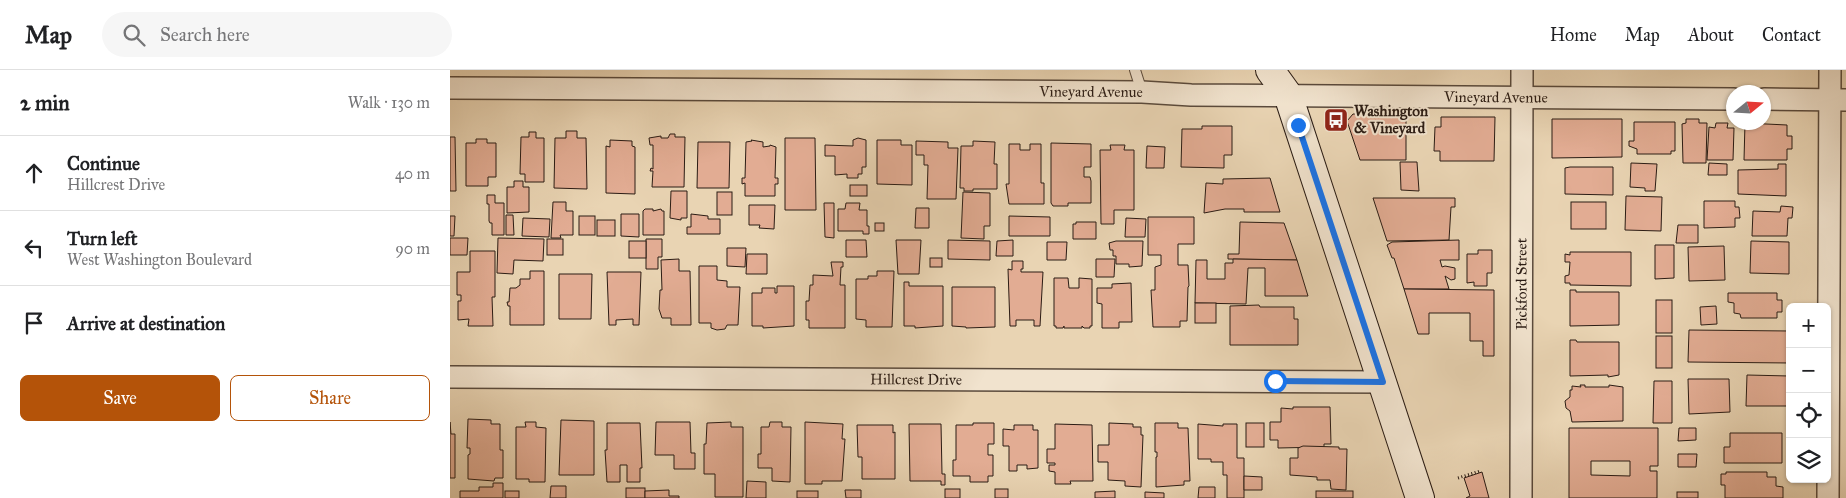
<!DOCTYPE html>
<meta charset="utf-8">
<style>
:root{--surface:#fff;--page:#f6f6f6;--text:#202124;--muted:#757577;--line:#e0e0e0;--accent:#b45309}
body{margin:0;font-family:"IM FELL Great Primer",serif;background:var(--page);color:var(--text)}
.controls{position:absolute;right:15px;bottom:15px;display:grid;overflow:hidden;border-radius:8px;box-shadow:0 1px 4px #0004}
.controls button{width:45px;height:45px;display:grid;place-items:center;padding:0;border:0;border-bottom:1px solid var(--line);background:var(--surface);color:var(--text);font:25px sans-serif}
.compass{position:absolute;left:1276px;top:15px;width:45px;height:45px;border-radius:50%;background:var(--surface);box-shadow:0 1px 4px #0004;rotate:72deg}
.stop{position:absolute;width:15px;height:15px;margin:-11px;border:4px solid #1a73e8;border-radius:50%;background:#fff}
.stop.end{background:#1a73e8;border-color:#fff;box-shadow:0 1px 5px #0008}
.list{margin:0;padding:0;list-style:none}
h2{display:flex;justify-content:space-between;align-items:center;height:65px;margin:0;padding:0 20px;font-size:21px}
h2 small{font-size:16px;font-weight:400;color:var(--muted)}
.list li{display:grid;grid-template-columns:32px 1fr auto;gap:15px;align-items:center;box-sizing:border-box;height:75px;padding:0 20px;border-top:1px solid var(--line)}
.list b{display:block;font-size:19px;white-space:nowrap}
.list p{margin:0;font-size:16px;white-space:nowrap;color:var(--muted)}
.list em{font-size:16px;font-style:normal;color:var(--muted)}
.actions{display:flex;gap:10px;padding:15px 20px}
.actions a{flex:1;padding:11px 0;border:1px solid var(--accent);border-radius:8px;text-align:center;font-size:18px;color:var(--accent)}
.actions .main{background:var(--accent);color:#fff}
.icon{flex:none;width:28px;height:28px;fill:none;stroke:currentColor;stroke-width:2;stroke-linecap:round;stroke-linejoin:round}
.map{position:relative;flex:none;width:1396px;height:428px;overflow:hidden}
header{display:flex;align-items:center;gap:30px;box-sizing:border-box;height:70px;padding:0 25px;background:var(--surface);border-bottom:1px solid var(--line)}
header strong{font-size:24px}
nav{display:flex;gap:28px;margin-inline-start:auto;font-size:18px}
.search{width:350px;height:45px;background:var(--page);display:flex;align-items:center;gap:12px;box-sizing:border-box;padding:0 18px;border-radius:28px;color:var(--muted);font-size:19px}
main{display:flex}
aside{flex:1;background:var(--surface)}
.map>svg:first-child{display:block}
</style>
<header>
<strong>Map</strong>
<div class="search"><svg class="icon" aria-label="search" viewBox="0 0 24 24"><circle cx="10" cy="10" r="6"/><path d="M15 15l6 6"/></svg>Search here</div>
<nav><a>Home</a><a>Map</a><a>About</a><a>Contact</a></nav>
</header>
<main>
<aside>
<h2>2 min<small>Walk · 130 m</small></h2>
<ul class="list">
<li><svg class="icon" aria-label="ahead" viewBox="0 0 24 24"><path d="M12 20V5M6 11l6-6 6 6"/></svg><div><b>Continue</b><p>Hillcrest Drive</p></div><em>40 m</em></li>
<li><svg class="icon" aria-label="left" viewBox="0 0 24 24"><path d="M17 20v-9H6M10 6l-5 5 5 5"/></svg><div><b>Turn left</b><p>West Washington Boulevard</p></div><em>90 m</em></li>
<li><svg class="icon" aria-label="arrive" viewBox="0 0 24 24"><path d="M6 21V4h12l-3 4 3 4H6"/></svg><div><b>Arrive at destination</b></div></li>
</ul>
<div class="actions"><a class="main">Save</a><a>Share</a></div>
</aside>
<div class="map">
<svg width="1396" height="428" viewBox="0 0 1396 428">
<rect width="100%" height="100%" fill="#e9d4b3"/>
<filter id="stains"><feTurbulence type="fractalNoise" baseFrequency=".004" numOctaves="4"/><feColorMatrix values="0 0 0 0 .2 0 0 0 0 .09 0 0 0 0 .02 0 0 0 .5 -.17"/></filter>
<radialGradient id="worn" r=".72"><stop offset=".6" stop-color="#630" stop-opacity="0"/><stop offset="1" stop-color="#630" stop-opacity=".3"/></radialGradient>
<g fill="#e2ac93" stroke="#2b1c14" fill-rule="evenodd">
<path d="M 903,44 L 958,44 L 958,46 L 956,46 L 956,90 L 910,90 L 897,51 Z"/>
<path d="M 991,47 L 1045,47 L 1044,91 L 990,91 L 990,81 L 984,81 L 985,57 L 991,57 Z"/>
<path d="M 1102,49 L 1172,49 L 1172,87 L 1102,88 Z"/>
<path d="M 1236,49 L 1249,49 L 1249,53 L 1257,53 L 1256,93 L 1233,93 L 1232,54 L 1236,53 Z"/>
<path d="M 1184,52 L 1225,52 L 1225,81 L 1221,81 L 1221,84 L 1187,84 L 1187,79 L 1179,76 L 1179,71 L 1184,71 Z"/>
<path d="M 1266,53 L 1278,53 L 1277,58 L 1284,58 L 1283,90 L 1257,90 L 1259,57 L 1265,58 Z"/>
<path d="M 1295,53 L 1337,55 L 1337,66 L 1342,66 L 1342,79 L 1337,79 L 1337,90 L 1294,90 Z"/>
<path d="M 752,56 L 782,56 L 782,85 L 774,85 L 774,98 L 731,97 L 732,59 L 752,59 Z"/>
<path d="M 116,61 L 127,61 L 127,68 L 136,68 L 137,119 L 104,118 L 105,68 L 116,68 Z"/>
<path d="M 79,62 L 86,62 L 86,68 L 94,68 L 94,112 L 75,112 L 75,104 L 70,104 L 71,67 L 79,67 Z"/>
<path d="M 220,64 L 225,64 L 225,67 L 235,67 L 234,117 L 202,117 L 203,101 L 200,101 L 201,98 L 203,99 L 203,75 L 200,75 L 199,68 L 211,66 L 211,68 L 218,68 Z"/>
<path d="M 0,67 L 5,67 L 6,121 L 0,121 Z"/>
<path d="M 335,68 L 365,68 L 366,140 L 335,140 Z"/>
<path d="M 408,68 L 416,70 L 416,97 L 412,97 L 412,104 L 408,104 L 408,108 L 397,108 L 397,104 L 385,105 L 385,86 L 375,86 L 375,75 L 403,76 L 403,70 Z"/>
<path d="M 26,69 L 37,69 L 37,73 L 46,73 L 46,107 L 38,107 L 38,116 L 16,116 L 16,73 L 26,73 Z"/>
<path d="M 160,70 L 182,71 L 182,76 L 185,77 L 185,124 L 156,123 L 156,76 L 160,77 Z"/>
<path d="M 301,70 L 313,72 L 313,77 L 320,76 L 320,75 L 326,77 L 325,108 L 328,108 L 328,114 L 325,114 L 325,126 L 295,126 L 295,113 L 292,114 L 292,108 L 295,108 L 296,72 L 302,71 Z"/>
<path d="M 427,70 L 451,70 L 451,75 L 462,75 L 462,115 L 427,114 Z"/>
<path d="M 466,71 L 498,72 L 498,78 L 508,78 L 506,129 L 477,129 L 478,95 L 474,95 L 474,85 L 466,85 Z"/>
<path d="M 523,71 L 545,72 L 544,94 L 547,94 L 547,119 L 523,119 L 523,121 L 514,121 L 514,118 L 510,118 L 511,76 L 523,76 Z"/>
<path d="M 248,72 L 280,72 L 279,118 L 247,118 Z"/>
<path d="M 601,73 L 641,74 L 641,97 L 634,97 L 634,107 L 640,107 L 641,111 L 641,133 L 618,133 L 618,136 L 603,136 L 601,133 Z"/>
<path d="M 559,74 L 570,74 L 570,80 L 580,80 L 580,74 L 591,74 L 591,113 L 594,113 L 594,134 L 559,134 L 556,114 L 559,114 Z"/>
<path d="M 660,75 L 675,75 L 674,80 L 684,80 L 684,140 L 664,140 L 664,154 L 651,154 L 650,80 L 661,80 Z"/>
<path d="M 697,76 L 715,77 L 714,98 L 696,98 Z"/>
<path d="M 950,92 L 967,92 L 969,121 L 951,120 Z"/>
<path d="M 1181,93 L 1207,94 L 1205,121 L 1195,121 L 1195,118 L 1180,117 Z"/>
<path d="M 1259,93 L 1277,94 L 1277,105 L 1258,105 Z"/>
<path d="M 1328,94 L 1336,94 L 1336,126 L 1288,124 L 1288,100 L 1328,99 Z"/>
<path d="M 1120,97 L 1163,97 L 1163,125 L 1115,124 L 1115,98 Z"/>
<path d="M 820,108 L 830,142 L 794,142 L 794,139 L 775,139 L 754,143 L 756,113 L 773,114 L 773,109 Z"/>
<path d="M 64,111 L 73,111 L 73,117 L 79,117 L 79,142 L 57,143 L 57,117 L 64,117 Z"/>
<rect x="400" y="115" width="17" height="11"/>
<path d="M 221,121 L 237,121 L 237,148 L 231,148 L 231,150 L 220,148 Z"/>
<rect x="267" y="122" width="15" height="23"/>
<path d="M 513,122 L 540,123 L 540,156 L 534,156 L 534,169 L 511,168 Z"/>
<path d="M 37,125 L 45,125 L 45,133 L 54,133 L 54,165 L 42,165 L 42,153 L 40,153 L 39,151 L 39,134 L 37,134 Z"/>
<path d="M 1176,126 L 1212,127 L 1211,161 L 1175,160 Z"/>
<path d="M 923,128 L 1005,128 L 1005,137 L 1001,137 L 999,170 L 937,171 Z"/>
<path d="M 1254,131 L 1285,131 L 1285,137 L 1289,137 L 1290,148 L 1285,148 L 1285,157 L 1254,158 Z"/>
<path d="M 103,132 L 116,132 L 116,141 L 123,141 L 123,165 L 110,165 L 111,168 L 101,168 Z"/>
<rect x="1121" y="132" width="35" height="27"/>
<path d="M 374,133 L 384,133 L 384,168 L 375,167 Z"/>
<path d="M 396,133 L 410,133 L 409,140 L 417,140 L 417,156 L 419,156 L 419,164 L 413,164 L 413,161 L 388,161 L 388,139 L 395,139 Z"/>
<path d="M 299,135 L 325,135 L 324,159 L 309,158 L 310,155 L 299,155 Z"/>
<path d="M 1331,136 L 1343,137 L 1342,148 L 1338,148 L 1337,166 L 1302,166 L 1303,141 L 1330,142 Z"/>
<path d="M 466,138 L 479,138 L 479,158 L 465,158 Z"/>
<path d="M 195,139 L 203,139 L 203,141 L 211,139 L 212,141 L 214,141 L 214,165 L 193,165 L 193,141 Z"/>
<path d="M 171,144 L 189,144 L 189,167 L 171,166 Z"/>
<path d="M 241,144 L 258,146 L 258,149 L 270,149 L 270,164 L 237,164 L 237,157 L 241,157 Z"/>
<path d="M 56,145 L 63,145 L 64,165 L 56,165 Z"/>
<path d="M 0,146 L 5,146 L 4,166 L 0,166 Z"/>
<rect x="129" y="146" width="16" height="19"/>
<path d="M 559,146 L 600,147 L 600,166 L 559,166 Z"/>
<path d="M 698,147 L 744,147 L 744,174 L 728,174 L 728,195 L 738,195 L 739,216 L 738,217 L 737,251 L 730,251 L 730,257 L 703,257 L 701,220 L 705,220 L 705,197 L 711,195 L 711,185 L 698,185 Z"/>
<path d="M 73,148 L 100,149 L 99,167 L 72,166 Z"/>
<path d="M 676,148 L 696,149 L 695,167 L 675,167 Z"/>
<rect x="147" y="150" width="18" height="16"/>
<path d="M 626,152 L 646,152 L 646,169 L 623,169 L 623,154 L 626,154 Z"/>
<path d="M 790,152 L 834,153 L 847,190 L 778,189 L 778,184 L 789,184 Z"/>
<rect x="425" y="153" width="9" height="8"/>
<path d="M 1228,155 L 1248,155 L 1248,173 L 1226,173 Z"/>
<path d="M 0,168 L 18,168 L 17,185 L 0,185 Z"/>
<path d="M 48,168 L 94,169 L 93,191 L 64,190 L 63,204 L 47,203 Z"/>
<rect x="97" y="169" width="16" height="16"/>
<path d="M 196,169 L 212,169 L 212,187 L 208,187 L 208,199 L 196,199 Z"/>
<path d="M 396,170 L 416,170 L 417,187 L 396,187 Z"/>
<path d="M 446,170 L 471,170 L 469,204 L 448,204 Z"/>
<path d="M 498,170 L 540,171 L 540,190 L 498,189 Z"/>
<path d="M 563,170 L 563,186 L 546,186 L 547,171 Z"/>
<path d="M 1009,170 L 1009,190 L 990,190 L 992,197 L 995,196 L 1005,198 L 1005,209 L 1001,210 L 995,206 L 999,219 L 954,219 L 944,188 L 942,188 L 937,175 L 942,172 Z"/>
<rect x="179" y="171" width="17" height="17"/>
<path d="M 666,171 L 693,171 L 692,196 L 679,197 L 679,194 L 666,194 L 666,186 L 663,186 L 663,180 L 660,180 L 659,173 Z"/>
<path d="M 1301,171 L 1339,172 L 1339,204 L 1300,203 Z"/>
<path d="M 597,172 L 617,172 L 616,190 L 597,190 Z"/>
<path d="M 1205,175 L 1224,175 L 1224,208 L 1205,209 Z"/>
<path d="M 1274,176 L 1275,210 L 1239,211 L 1238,177 Z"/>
<path d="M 277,178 L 296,178 L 295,197 L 277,196 Z"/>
<path d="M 1028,180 L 1042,180 L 1042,203 L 1037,203 L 1037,216 L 1024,216 L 1024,212 L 1017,213 L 1017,184 L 1028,184 Z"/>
<path d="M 20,181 L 45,181 L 45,227 L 42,227 L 43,256 L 18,256 L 19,249 L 8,250 L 8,231 L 11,231 L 11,225 L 7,225 L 7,202 L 20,202 Z"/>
<path d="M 1120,182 L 1181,182 L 1181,216 L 1120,215 L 1120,213 L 1115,213 L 1115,206 L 1119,205 L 1120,192 L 1115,192 L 1115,184 L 1120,185 Z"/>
<path d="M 297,184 L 317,184 L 317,204 L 296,204 Z"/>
<rect x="480" y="188" width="12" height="9"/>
<path d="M 229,189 L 229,201 L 240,201 L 241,255 L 221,255 L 221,248 L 212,248 L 209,239 L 210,220 L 212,220 L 211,190 Z"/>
<path d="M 646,189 L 665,189 L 664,207 L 646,207 Z"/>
<path d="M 783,189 L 847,190 L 858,226 L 815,226 L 815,198 L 798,198 L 796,234 L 745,233 L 746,190 L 757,190 L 757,209 L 775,209 L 775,193 L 783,193 Z"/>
<path d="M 562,191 L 573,191 L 573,199 L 571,199 L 571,202 L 593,202 L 590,256 L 584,256 L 584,250 L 566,250 L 566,256 L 560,256 L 558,199 L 562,200 Z"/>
<path d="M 381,192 L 393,192 L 393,197 L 391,197 L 390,215 L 395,215 L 395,258 L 359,258 L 359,250 L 356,250 L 356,231 L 359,231 L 360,215 L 363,215 L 363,205 L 383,206 Z"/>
<path d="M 249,196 L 267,196 L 267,210 L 277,211 L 277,217 L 290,217 L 288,255 L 277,255 L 275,259 L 267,260 L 261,258 L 261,253 L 249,253 Z"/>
<path d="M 80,201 L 94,201 L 94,255 L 60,255 L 60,236 L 58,236 L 57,232 L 59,232 L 60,218 L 66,218 L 70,215 L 70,209 L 80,209 Z"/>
<path d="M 427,201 L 444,201 L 442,257 L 416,257 L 416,250 L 406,249 L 406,209 L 418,209 L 418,206 L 427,206 Z"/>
<path d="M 157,202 L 191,202 L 189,255 L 183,255 L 183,249 L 166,250 L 166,255 L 159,255 Z"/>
<path d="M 109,204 L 142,204 L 141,249 L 109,249 Z"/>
<path d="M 604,208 L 618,208 L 619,218 L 629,218 L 629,208 L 642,209 L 642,256 L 640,256 L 640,258 L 634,258 L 632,256 L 632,258 L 614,258 L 614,256 L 613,258 L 606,258 L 606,256 L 604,256 Z"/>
<path d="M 454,212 L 459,212 L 459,216 L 493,216 L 493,256 L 465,258 L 465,256 L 454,256 Z"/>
<path d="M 681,213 L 682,252 L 669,252 L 669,258 L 652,258 L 652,234 L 647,233 L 647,218 L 662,218 L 662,214 Z"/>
<path d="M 327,216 L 344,216 L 344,256 L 313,258 L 313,256 L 302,256 L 302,223 L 312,223 L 312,218 L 325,218 L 325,223 L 327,223 Z"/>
<path d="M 502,217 L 545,217 L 545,257 L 516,258 L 516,257 L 502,256 Z"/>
<path d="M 954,219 L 1044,220 L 1044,286 L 1033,286 L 1033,271 L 1020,271 L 1020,243 L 979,243 L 979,264 L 968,264 Z"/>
<path d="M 1120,220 L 1126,220 L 1126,222 L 1169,222 L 1169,255 L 1120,256 Z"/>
<path d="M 1278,223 L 1327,223 L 1327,230 L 1332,230 L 1332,242 L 1327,242 L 1327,248 L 1291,248 L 1290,244 L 1284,243 L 1284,233 L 1278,232 Z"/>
<rect x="1206" y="230" width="16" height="33"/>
<rect x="745" y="233" width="21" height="20"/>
<path d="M 809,235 L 810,237 L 844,237 L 844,249 L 848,249 L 848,275 L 780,275 L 780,236 Z"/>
<path d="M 1266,236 L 1267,254 L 1251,255 L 1250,237 Z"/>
<path d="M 1239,260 L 1340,261 L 1340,293 L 1238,292 Z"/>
<rect x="1206" y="266" width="16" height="32"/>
<path d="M 1120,270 L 1126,270 L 1127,272 L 1169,272 L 1169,305 L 1158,307 L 1158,305 L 1120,306 Z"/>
<path d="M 1297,305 L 1339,306 L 1339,336 L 1296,336 Z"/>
<path d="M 1238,309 L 1279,309 L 1280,342 L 1239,344 Z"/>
<path d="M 1204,311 L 1222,311 L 1222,353 L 1203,353 Z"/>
<path d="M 1130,315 L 1135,315 L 1135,317 L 1159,317 L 1159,315 L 1173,317 L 1173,351 L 1122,352 L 1120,341 L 1116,338 L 1115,331 L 1120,327 L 1120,320 L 1122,320 L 1122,316 L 1131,317 Z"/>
<path d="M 843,337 L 880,337 L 881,374 L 874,374 L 874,377 L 828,378 L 828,370 L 820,370 L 820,352 L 831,352 L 831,338 L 843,339 Z"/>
<path d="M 18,349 L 41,350 L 41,354 L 50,354 L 50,380 L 53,380 L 53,408 L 45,408 L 44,411 L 18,409 L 18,385 L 20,384 L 20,378 L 17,378 Z"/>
<path d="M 111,350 L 144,351 L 144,405 L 109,405 Z"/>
<path d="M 0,352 L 1,364 L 5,364 L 5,408 L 0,408 Z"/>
<path d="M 75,352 L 86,352 L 86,357 L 96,358 L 95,412 L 79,412 L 79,409 L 66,409 L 66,357 L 76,357 Z"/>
<path d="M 206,352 L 240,352 L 241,383 L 245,383 L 245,399 L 224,399 L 224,385 L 205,385 Z"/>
<path d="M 281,352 L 281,357 L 293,357 L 293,427 L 265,427 L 265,404 L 254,404 L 254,374 L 256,374 L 257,353 Z"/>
<path d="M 320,352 L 332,352 L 332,357 L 341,357 L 340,412 L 322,411 L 322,398 L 308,398 L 308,384 L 311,384 L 311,357 L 319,357 Z"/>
<path d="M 355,352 L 393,354 L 392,369 L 395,369 L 392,411 L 372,411 L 372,414 L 355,414 Z"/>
<path d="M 157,353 L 190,353 L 192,398 L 190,398 L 190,412 L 177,412 L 177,395 L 170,395 L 170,412 L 157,412 L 155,380 L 157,380 Z"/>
<path d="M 523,353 L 544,353 L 544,374 L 538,374 L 538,385 L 543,385 L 543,406 L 538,406 L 538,412 L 520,412 L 520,406 L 503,406 L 503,390 L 506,390 L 506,355 L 523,355 Z"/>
<path d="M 659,353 L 683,354 L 683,357 L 691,357 L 691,365 L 693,365 L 691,417 L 675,416 L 675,411 L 658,410 L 658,392 L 648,392 L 648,375 L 659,375 Z"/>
<path d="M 705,353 L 728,353 L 728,358 L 738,358 L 740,411 L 734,411 L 734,415 L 706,417 L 706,387 L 707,387 L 707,382 L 705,382 Z"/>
<rect x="796" y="353" width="18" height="24"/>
<path d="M 459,354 L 491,354 L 492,404 L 495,404 L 495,415 L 491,415 L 491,411 L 460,411 Z"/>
<path d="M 605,354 L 642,355 L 643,411 L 620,411 L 621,414 L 605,414 L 605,402 L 599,401 L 599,395 L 605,395 L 605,393 L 597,393 L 597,379 L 605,379 Z"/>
<path d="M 748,354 L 773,356 L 773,354 L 787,354 L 787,388 L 794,388 L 794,428 L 777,428 L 777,405 L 773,405 L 773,392 L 761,392 L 761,389 L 748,389 Z"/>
<path d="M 407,355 L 443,355 L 443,363 L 445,362 L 445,409 L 412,409 L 412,387 L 408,387 Z"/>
<path d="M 564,355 L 583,355 L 583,360 L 588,360 L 588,398 L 577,399 L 577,395 L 567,395 L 567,401 L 559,401 L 559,376 L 553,376 L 553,359 L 564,360 Z"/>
<path d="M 1119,358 L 1208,358 L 1208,396 L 1200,396 L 1200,401 L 1207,401 L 1207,428 L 1119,428 ZM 1141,391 L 1180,391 L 1180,406 L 1141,405 Z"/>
<path d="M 1229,358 L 1246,358 L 1246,370 L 1228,371 Z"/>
<path d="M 1280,363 L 1332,363 L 1332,393 L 1274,393 L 1274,377 L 1280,377 Z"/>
<path d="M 853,376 L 889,377 L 889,379 L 897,379 L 896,420 L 881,419 L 880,410 L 867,410 L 867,407 L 840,405 L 840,388 L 848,388 L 848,378 Z"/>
<path d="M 1228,384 L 1247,384 L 1246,397 L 1228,397 Z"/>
<path d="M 1032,402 L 1039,428 L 1016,428 L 1020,426 L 1014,408 Z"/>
<path d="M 1276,402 L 1317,402 L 1317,407 L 1326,407 L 1326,416 L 1333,417 L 1333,428 L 1275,428 L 1275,415 L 1271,415 L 1271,404 L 1276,404 Z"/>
<path d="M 794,406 L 812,407 L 812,420 L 794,420 Z"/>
<path d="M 297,411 L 316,412 L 316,428 L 296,428 Z"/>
<path d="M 43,413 L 53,413 L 53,428 L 10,428 L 10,421 L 29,421 L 29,417 L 43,417 Z"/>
<path d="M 101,416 L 116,416 L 116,428 L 100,428 Z"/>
<path d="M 749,417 L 765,417 L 765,428 L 748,428 Z"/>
<rect x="176" y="418" width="19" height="10"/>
<rect x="495" y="419" width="15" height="9"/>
<rect x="545" y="419" width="13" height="9"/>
<path d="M 219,420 L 219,426 L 229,426 L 229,428 L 195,428 L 195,421 Z"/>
<path d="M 395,420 L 411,420 L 411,428 L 396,428 Z"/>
<rect x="55" y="421" width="14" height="7"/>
<rect x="347" y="421" width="21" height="7"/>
<path d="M 665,421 L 665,428 L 645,428 L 645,422 Z"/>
<rect x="866" y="421" width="37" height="7"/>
<path d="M 695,422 L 714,423 L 714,428 L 695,428 Z"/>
<rect x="1227" y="422" width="21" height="6"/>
</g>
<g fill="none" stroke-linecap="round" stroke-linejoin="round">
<defs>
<path id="lane" d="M 685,0 L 692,22"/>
<g id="street">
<path id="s1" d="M 0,18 L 692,22 L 741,25 L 1284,29"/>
<path d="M 1314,29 L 1396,30"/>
<path id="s2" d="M 0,307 L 933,312"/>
<path id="s3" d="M 1071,428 L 1072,0"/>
<path d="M 1378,428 L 1380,0"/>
</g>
<path id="secondary" d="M 820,0 L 838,25 L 970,428"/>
</defs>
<use href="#lane" stroke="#5a4a3c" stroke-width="12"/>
<use href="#street" stroke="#5a4a3c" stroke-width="24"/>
<use href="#secondary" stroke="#2b1c14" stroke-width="30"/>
<path stroke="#2b1c14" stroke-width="3" stroke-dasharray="1 2.5" stroke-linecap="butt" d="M 1008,408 L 1030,401"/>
<use href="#lane" stroke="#f1e3ce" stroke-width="10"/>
<use href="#street" stroke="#f1e3ce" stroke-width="21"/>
<use href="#secondary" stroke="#f1e3ce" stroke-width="28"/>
</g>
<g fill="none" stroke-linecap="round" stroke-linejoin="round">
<path stroke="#1a73e8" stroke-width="6" d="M 825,311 L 933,312 L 848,55"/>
</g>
<defs>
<symbol id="bus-square" viewBox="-11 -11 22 22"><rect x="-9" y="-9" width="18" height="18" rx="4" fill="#8f2418" stroke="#f1e3ce"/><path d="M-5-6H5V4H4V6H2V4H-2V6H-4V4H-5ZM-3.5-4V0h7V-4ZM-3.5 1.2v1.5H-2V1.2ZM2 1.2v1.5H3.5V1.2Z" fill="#fff"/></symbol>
</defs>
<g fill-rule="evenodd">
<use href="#bus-square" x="872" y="36" width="28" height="28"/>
</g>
<g text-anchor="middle" stroke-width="4" stroke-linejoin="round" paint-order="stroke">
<g font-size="15" fill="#2b1c14" stroke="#f1e3ce">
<text dy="5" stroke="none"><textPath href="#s1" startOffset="641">Vineyard Avenue</textPath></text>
<text dy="5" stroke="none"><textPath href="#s1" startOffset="1046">Vineyard Avenue</textPath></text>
<text dy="5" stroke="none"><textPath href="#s3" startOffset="214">Pickford Street</textPath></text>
<text dy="5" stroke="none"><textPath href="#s2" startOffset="466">Hillcrest Drive</textPath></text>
</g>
<g font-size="15" font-weight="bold" fill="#2b1c14" stroke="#f1e3ce" text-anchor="start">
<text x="904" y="46">Washington<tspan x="904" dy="17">&amp; Vineyard</tspan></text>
</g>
</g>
<rect width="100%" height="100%" filter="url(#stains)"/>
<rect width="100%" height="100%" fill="url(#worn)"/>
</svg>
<div class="controls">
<button>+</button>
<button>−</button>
<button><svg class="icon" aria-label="locate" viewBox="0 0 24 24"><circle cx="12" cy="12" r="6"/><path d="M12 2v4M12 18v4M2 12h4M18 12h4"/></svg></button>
<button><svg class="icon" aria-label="layers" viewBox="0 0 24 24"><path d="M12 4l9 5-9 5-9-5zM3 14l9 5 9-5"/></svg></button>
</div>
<svg class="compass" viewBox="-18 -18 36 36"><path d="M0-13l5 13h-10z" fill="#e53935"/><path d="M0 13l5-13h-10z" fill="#757577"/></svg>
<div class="stop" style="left:825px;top:311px"></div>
<div class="stop end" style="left:848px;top:55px"></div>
</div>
</main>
